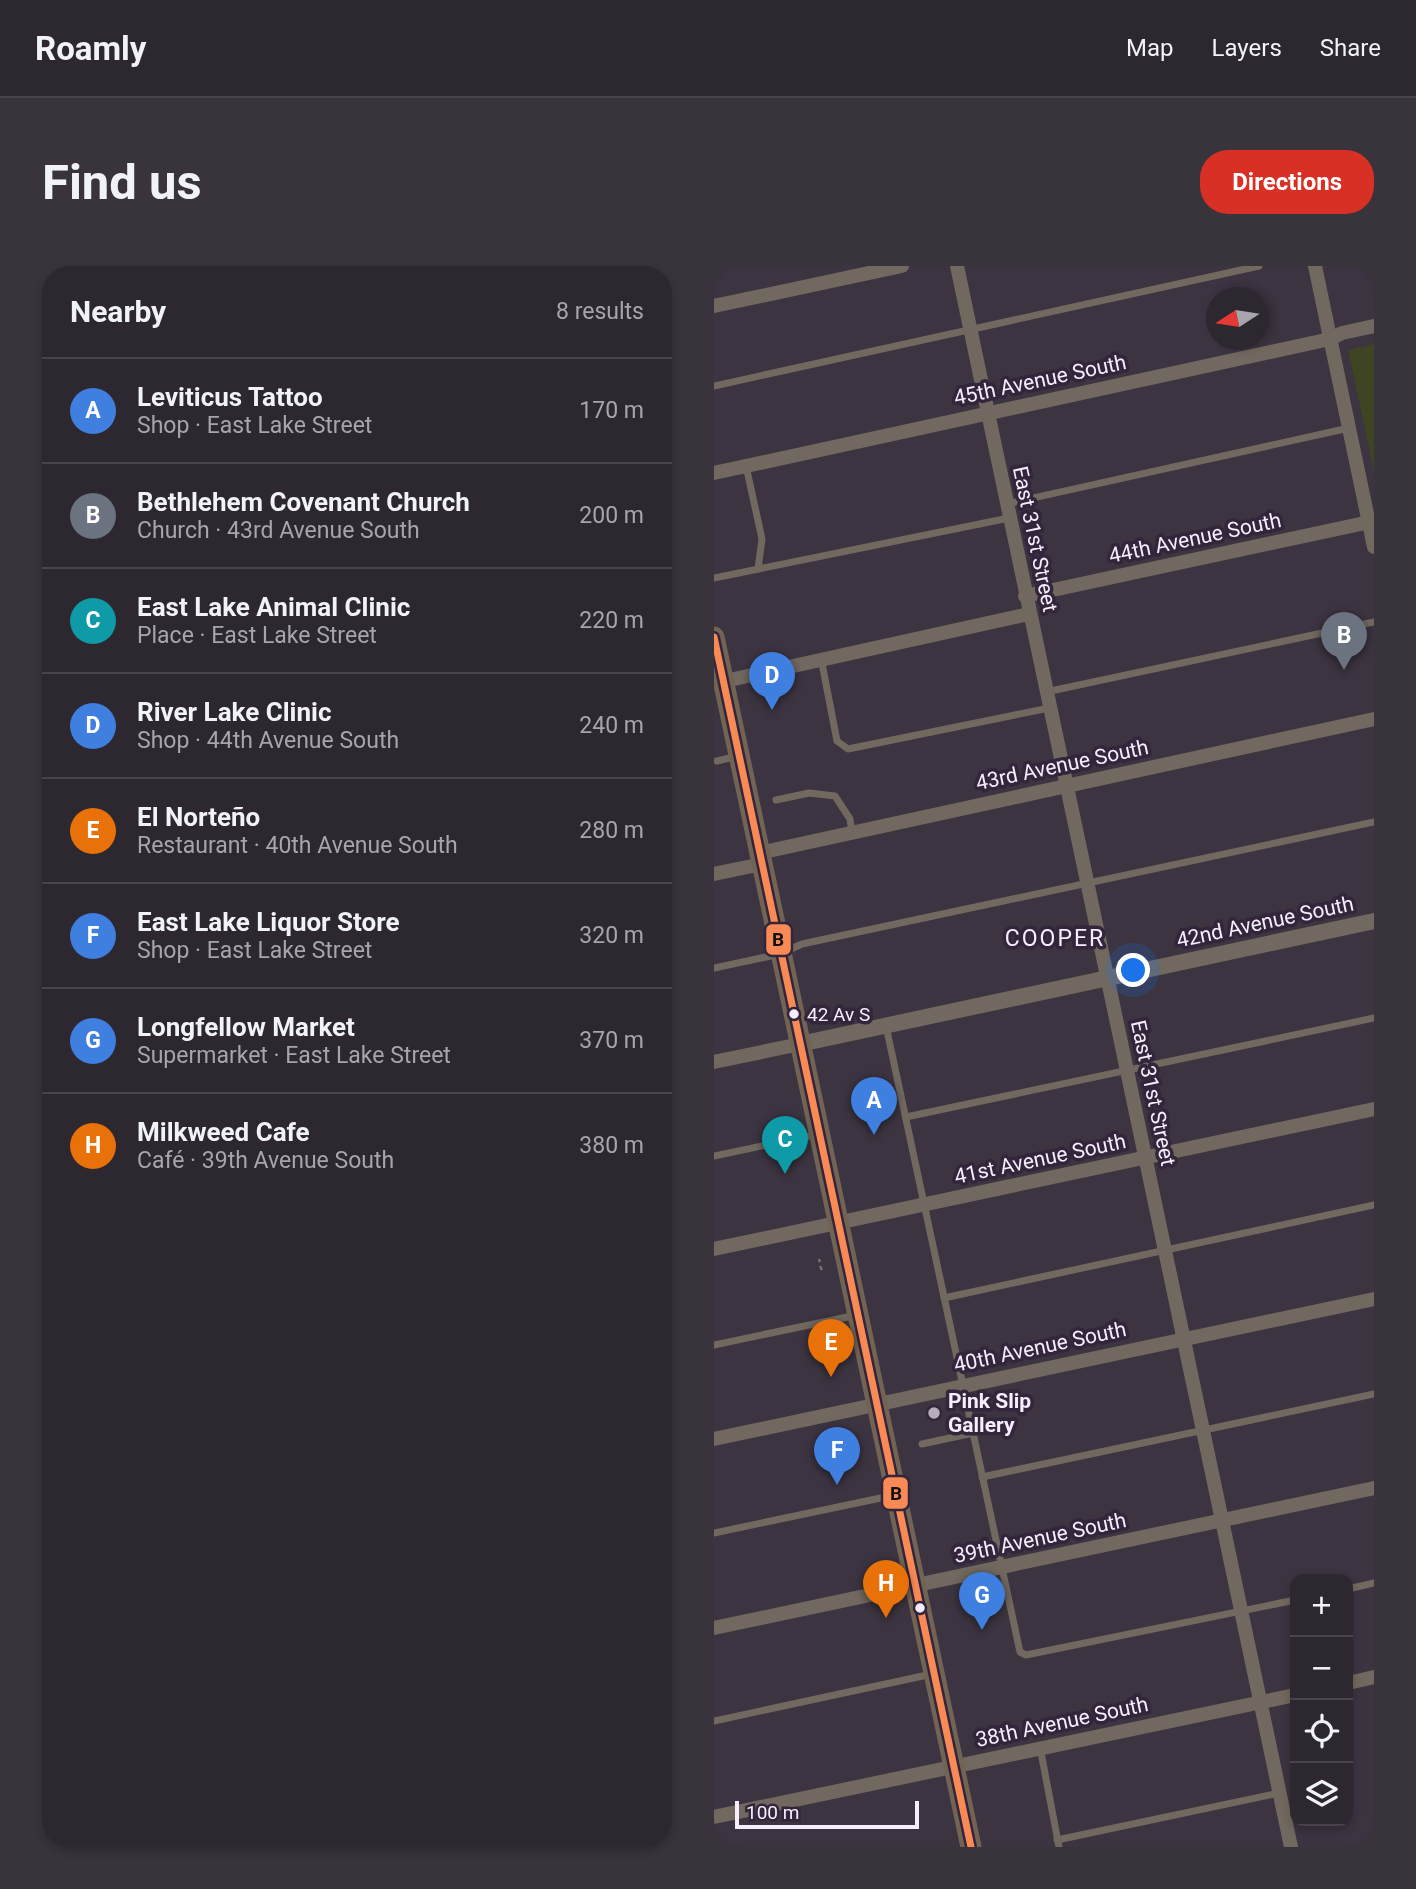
<!DOCTYPE html>
<meta charset="utf-8">
<style>
:root{--surface:#2d2730;--page:#39333c;--text:#f1f3f6;--muted:#a7a5ab;--line:#48444c;--accent:#d93025}
body{margin:0;font-family:Roboto,sans-serif;background:var(--page);color:var(--text)}
.controls{position:absolute;right:21px;bottom:21px;display:grid;overflow:hidden;border-radius:14px;box-shadow:0 4px 10px #0003}
.controls button{width:63px;height:63px;display:grid;place-items:center;padding:0;border:0;border-bottom:2px solid var(--line);background:var(--surface);color:var(--text);font:35px sans-serif}
.compass{position:absolute;left:492px;top:21px;width:63px;height:63px;border-radius:50%;background:var(--surface);box-shadow:0 4px 10px #0003;rotate:258deg}
.scale{position:absolute;left:21px;bottom:18px;width:184px;box-sizing:border-box;padding-left:7px;border:4px solid #f6eefc;border-top:0;font-size:19px;line-height:24px;white-space:nowrap;color:#f6eefc;-webkit-text-stroke:5px #33253b;paint-order:stroke}
.you{position:absolute;left:420px;top:705px;width:24px;height:24px;margin:-18px;border:5px solid #fff;border-radius:50%;background:#1a73e8;box-shadow:0 0 0 10px #1a73e833}
.badge{display:grid;place-items:center;width:46px;height:46px;border-radius:50%;background:var(--accent);color:#fff;font-size:23px;font-weight:700}
.pin{position:absolute;translate:-50% -58px;filter:drop-shadow(0 2px 4px #0008)}
.pin::after{content:'';position:absolute;top:37px;width:24px;height:21px;background:inherit;clip-path:polygon(0 0,100% 0,50% 100%)}
.list{margin:0;padding:0;list-style:none}
h2{display:flex;justify-content:space-between;align-items:center;height:91px;margin:0;padding:0 28px;font-size:30px}
h2 small{font-size:23px;font-weight:400;color:var(--muted)}
.list li{display:grid;grid-template-columns:46px 1fr auto;gap:21px;align-items:center;box-sizing:border-box;height:105px;padding:0 28px;border-top:2px solid var(--line)}
.list b{display:block;font-size:26px;white-space:nowrap}
.list p{margin:0;font-size:23px;white-space:nowrap;color:var(--muted)}
.list em{font-size:23px;font-style:normal;color:var(--muted)}
.icon{flex:none;width:38px;height:38px;fill:none;stroke:currentColor;stroke-width:2;stroke-linecap:round;stroke-linejoin:round}
.map{position:relative;flex:none;width:660px;height:1581px;overflow:hidden;border-radius:28px}
header{display:flex;align-items:center;gap:42px;box-sizing:border-box;height:98px;padding:0 35px;background:var(--surface);border-bottom:2px solid var(--line)}
header strong{font-size:33px}
nav{display:flex;gap:38px;margin-inline-start:auto;font-size:24px}
.intro{display:flex;align-items:center;justify-content:space-between;box-sizing:border-box;height:168px;padding:0 42px}
h1{margin:0;font-size:49px}
.button{padding:18px 32px;border-radius:28px;background:var(--accent);color:#fff;font-size:24px;font-weight:700}
main{display:flex;gap:42px;padding:0 42px}
aside{flex:1;background:var(--surface);border-radius:28px;box-shadow:0 4px 10px #0003}
.map>svg:first-child{display:block}
</style>
<header>
<strong>Roamly</strong>
<nav><a>Map</a><a>Layers</a><a>Share</a></nav>
</header>
<div class="intro"><h1>Find us</h1><a class="button">Directions</a></div>
<main>
<aside>
<h2>Nearby<small>8 results</small></h2>
<ul class="list">
<li><span class="badge" style="background:#3f7fe0">A</span><div><b>Leviticus Tattoo</b><p>Shop · East Lake Street</p></div><em>170 m</em></li>
<li><span class="badge" style="background:#6b7280">B</span><div><b>Bethlehem Covenant Church</b><p>Church · 43rd Avenue South</p></div><em>200 m</em></li>
<li><span class="badge" style="background:#0f9aa8">C</span><div><b>East Lake Animal Clinic</b><p>Place · East Lake Street</p></div><em>220 m</em></li>
<li><span class="badge" style="background:#3f7fe0">D</span><div><b>River Lake Clinic</b><p>Shop · 44th Avenue South</p></div><em>240 m</em></li>
<li><span class="badge" style="background:#e8710a">E</span><div><b>El Norteño</b><p>Restaurant · 40th Avenue South</p></div><em>280 m</em></li>
<li><span class="badge" style="background:#3f7fe0">F</span><div><b>East Lake Liquor Store</b><p>Shop · East Lake Street</p></div><em>320 m</em></li>
<li><span class="badge" style="background:#3f7fe0">G</span><div><b>Longfellow Market</b><p>Supermarket · East Lake Street</p></div><em>370 m</em></li>
<li><span class="badge" style="background:#e8710a">H</span><div><b>Milkweed Cafe</b><p>Café · 39th Avenue South</p></div><em>380 m</em></li>
</ul>
</aside>
<div class="map">
<svg width="660" height="1581" viewBox="0 0 660 1581">
<rect width="100%" height="100%" fill="#3c3440"/>
<path fill="#3f4422" d="M 660,78 L 660,205 L 634,84 Z"/>
<g fill="none" stroke-linecap="round" stroke-linejoin="round">
<g stroke="#766f6b" stroke-width="2.5" stroke-dasharray="5 3.5" stroke-linecap="butt">
<path d="M 105,993 L 106,996"/>
<path d="M 106,1000 L 108,1004"/>
</g>
<g stroke="#71685f" stroke-width="7">
<path d="M 0,120 L 545,0"/>
<path d="M 32,200 L 48,273 L 44,303"/>
<path d="M 292,238 L 635,162"/>
<path d="M 0,312 L 295,252"/>
<path d="M 107,392 L 123,475 L 134,483 L 335,442"/>
<path d="M 332,426 L 660,356"/>
<path d="M 3,495 L 24,490"/>
<path d="M 62,534 L 95,527 L 121,530 L 136,553 L 138,567"/>
<path d="M 0,702 L 66,688 L 88,678 L 660,556"/>
<path d="M 172,760 L 306,1386 L 312,1389 L 581,1334"/>
<path d="M 192,851 L 660,752"/>
<path d="M 0,890 L 105,868"/>
<path d="M 230,1032 L 660,939"/>
<path d="M 0,1079 L 143,1049"/>
<path d="M 208,1178 L 259,1167"/>
<path d="M 268,1211 L 660,1128"/>
<path d="M 0,1267 L 181,1229"/>
<path d="M 634,1323 L 660,1317"/>
<path d="M 0,1455 L 218,1408"/>
<path d="M 326,1481 L 345,1581"/>
<path d="M 343,1574 L 565,1527"/>
</g>
<g stroke="#71685f" stroke-width="14">
<path d="M 243,0 L 577,1581"/>
<path d="M 601,0 L 660,281"/>
<path d="M 0,40 L 188,0"/>
<path d="M 0,207 L 616,73 L 628,67 L 660,60"/>
<path d="M 311,330 L 660,255"/>
<path d="M 2,417 L 315,348"/>
<path d="M 45,587 L 660,453"/>
<path d="M 0,608 L 48,598"/>
<path d="M 0,796 L 86,778"/>
<path d="M 0,983 L 660,843"/>
<path d="M 0,1173 L 660,1033"/>
<path d="M 0,1362 L 660,1222"/>
<path d="M 634,1417 L 660,1411"/>
<path d="M 0,1551 L 581,1429"/>
</g>
<path stroke="#71685f" stroke-width="16" d="M 86,778 L 660,655"/>
<path stroke="#726454" stroke-width="21" d="M 0,371 L 257,1581"/>
<defs>
<path id="bus-1" d="M 0,371 L 257,1581"/>
</defs>
<use href="#bus-1" stroke="#33253b" stroke-width="12"/>
<use href="#bus-1" stroke="#f98a56" stroke-width="7"/>
</g>
<g fill="#f6eefc" stroke="#33253b" stroke-width="2.5">
<circle cx="80" cy="748" r="6"/>
<circle cx="206" cy="1342" r="6"/>
</g>
<circle fill="#b5adba" stroke="#33253b" stroke-width="2.5" cx="220" cy="1147" r="7"/>
<g text-anchor="middle" stroke-width="7" stroke-linejoin="round" paint-order="stroke">
<g font-size="19" fill="#f6eefc" stroke="#33253b" text-anchor="start">
<text x="93" y="755">42 Av S</text>
</g>
<g font-size="21" fill="#f6eefc" stroke="#33253b">
<text transform="translate(326 114) rotate(-12)" y="7">45th Avenue South</text>
<text transform="translate(481 272) rotate(-12)" y="7">44th Avenue South</text>
<text transform="translate(321 273) rotate(78)" y="7">East 31st Street</text>
<text transform="translate(348 499) rotate(-12)" y="7">43rd Avenue South</text>
<text transform="translate(551 656) rotate(-12)" y="7">42nd Avenue South</text>
<text transform="translate(439 827) rotate(78)" y="7">East 31st Street</text>
<text transform="translate(326 893) rotate(-12)" y="7">41st Avenue South</text>
<text transform="translate(326 1081) rotate(-12)" y="7">40th Avenue South</text>
<text transform="translate(326 1272) rotate(-12)" y="7">39th Avenue South</text>
<text transform="translate(348 1456) rotate(-12)" y="7">38th Avenue South</text>
</g>
<g font-size="21" font-weight="bold" fill="#f6eefc" stroke="#33253b" text-anchor="start">
<text x="234" y="1142">Pink Slip<tspan x="234" dy="24">Gallery</tspan></text>
</g>
<g font-size="23" letter-spacing="2" fill="#f6eefc" stroke="#33253b">
<text x="341" y="680">COOPER</text>
</g>
</g>
<g stroke="#33253b" stroke-width="2.5">
<rect x="51" y="657" width="27" height="33" rx="7" fill="#f98a56"/>
<rect x="168" y="1210" width="27" height="34" rx="7" fill="#f98a56"/>
</g>
<g font-size="19" text-anchor="middle" font-weight="bold" fill="#111">
<text x="64" y="680">B</text>
<text x="182" y="1234">B</text>
</g>
</svg>
<div class="controls">
<button>+</button>
<button>−</button>
<button><svg class="icon" aria-label="locate" viewBox="0 0 24 24"><circle cx="12" cy="12" r="6"/><path d="M12 2v4M12 18v4M2 12h4M18 12h4"/></svg></button>
<button><svg class="icon" aria-label="layers" viewBox="0 0 24 24"><path d="M12 4l9 5-9 5-9-5zM3 14l9 5 9-5"/></svg></button>
</div>
<svg class="compass" viewBox="-18 -18 36 36"><path d="M0-13l5 13h-10z" fill="#e53935"/><path d="M0 13l5-13h-10z" fill="#a7a5ab"/></svg>
<div class="scale">100 m</div>
<div class="you"></div>
<div class="pin badge" style="left:160px;top:869px;background:#3f7fe0">A</div>
<div class="pin badge" style="left:630px;top:404px;background:#6b7280">B</div>
<div class="pin badge" style="left:71px;top:908px;background:#0f9aa8">C</div>
<div class="pin badge" style="left:58px;top:444px;background:#3f7fe0">D</div>
<div class="pin badge" style="left:117px;top:1111px;background:#e8710a">E</div>
<div class="pin badge" style="left:123px;top:1219px;background:#3f7fe0">F</div>
<div class="pin badge" style="left:268px;top:1364px;background:#3f7fe0">G</div>
<div class="pin badge" style="left:172px;top:1352px;background:#e8710a">H</div>
</div>
</main>
